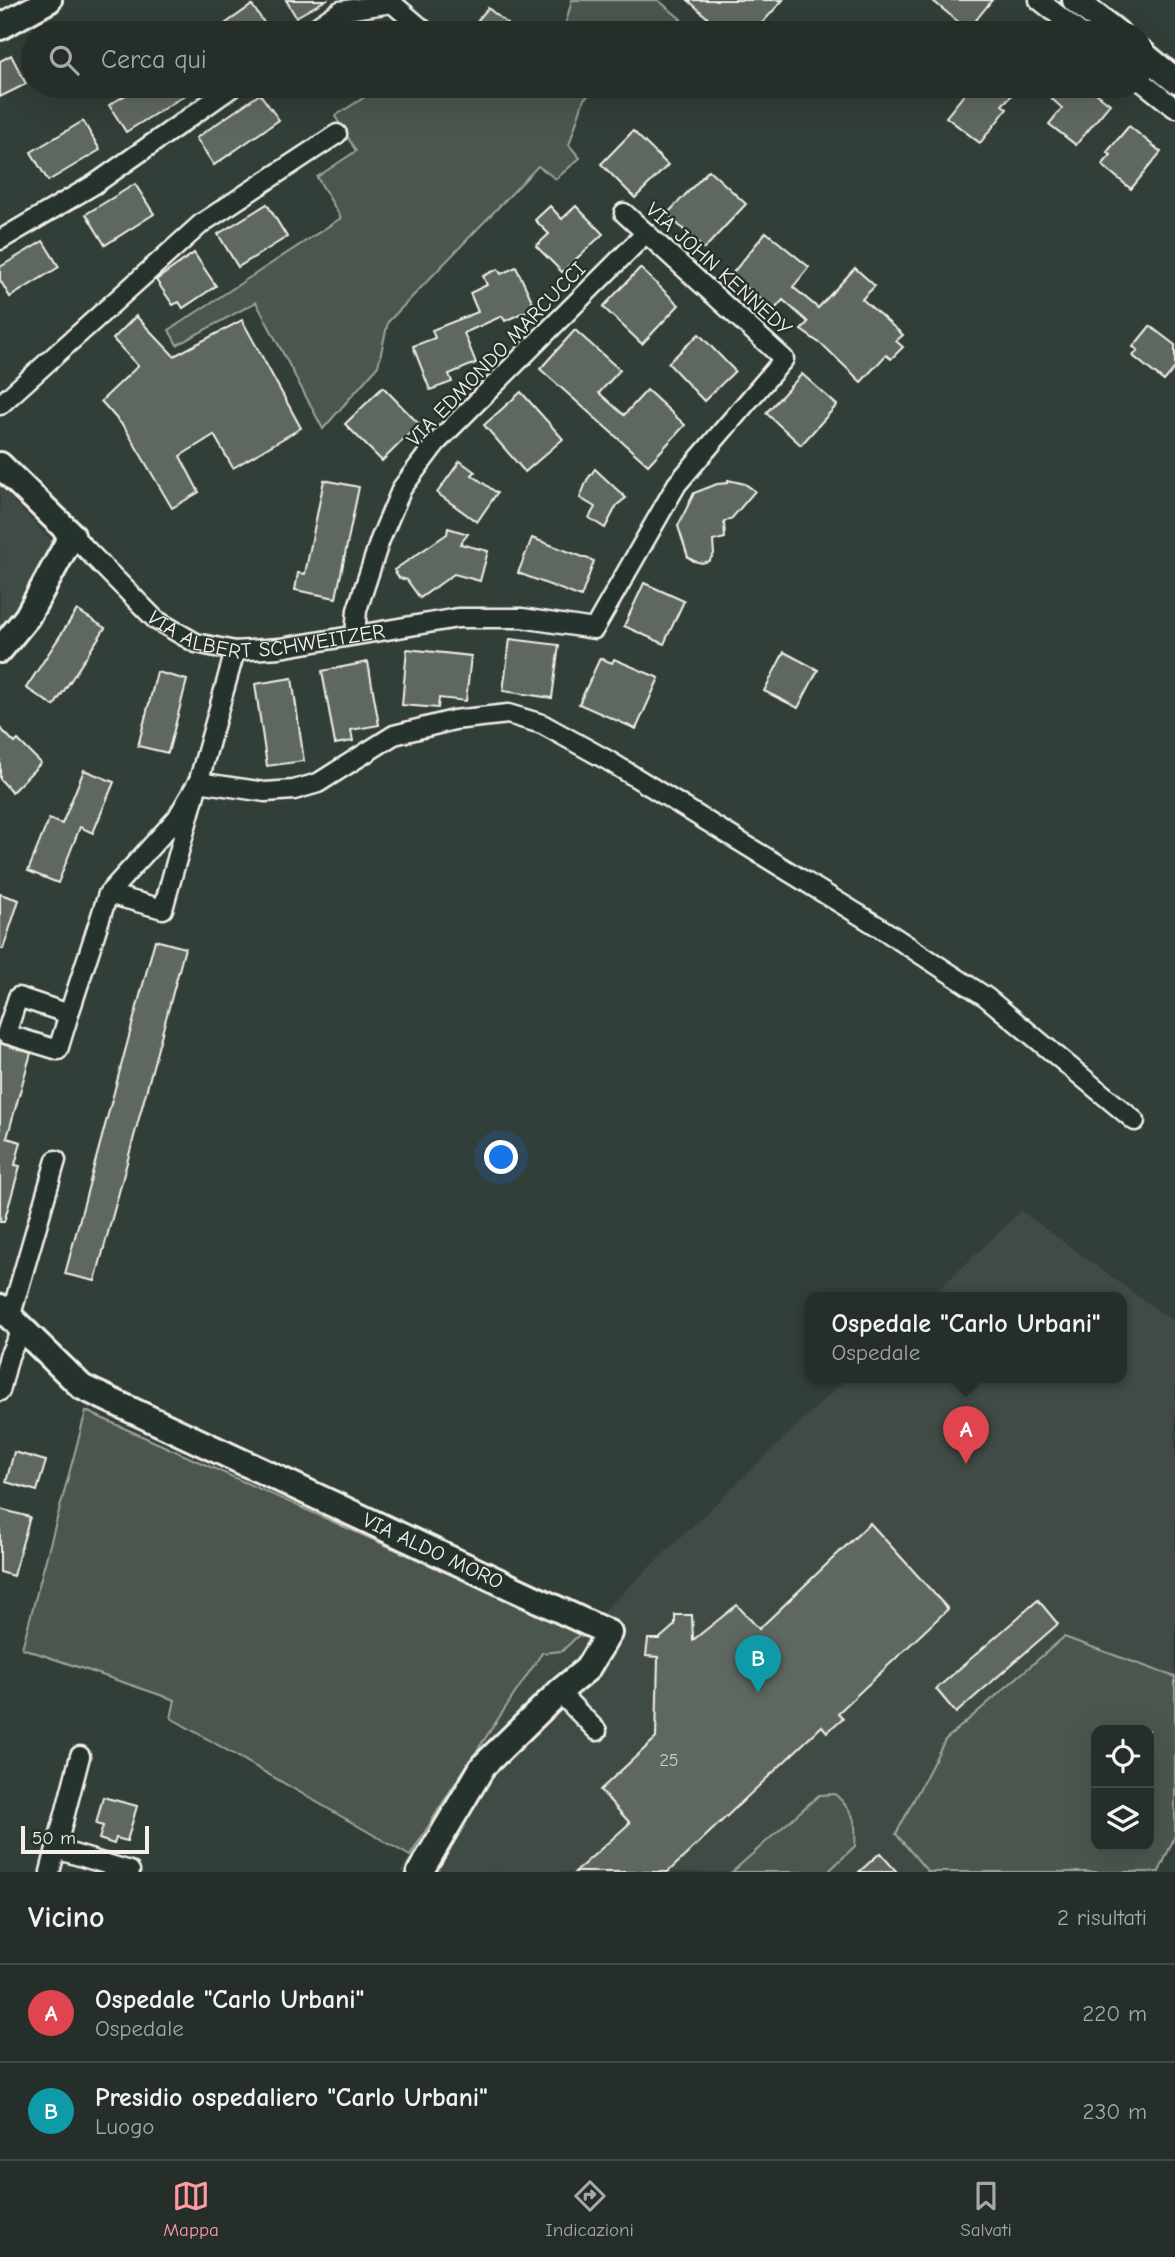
<!DOCTYPE html>
<html lang="it">
<style>
:root{--surface:#262e2a;--page:#2e3632;--text:#f1f3f6;--muted:#a4a8a8;--line:#424a47;--accent:#ff9aa2}
body{margin:0;font-family:"Comic Neue",sans-serif;background:var(--page);color:var(--text)}
.controls{position:absolute;right:21px;bottom:21px;display:grid;overflow:hidden;border-radius:14px;box-shadow:0 7px 28px #0002}
.controls button{width:63px;height:63px;display:grid;place-items:center;padding:0;border:0;border-bottom:2px solid var(--line);background:var(--surface);color:var(--text);font:35px sans-serif}
.scale{position:absolute;left:21px;bottom:18px;width:128px;box-sizing:border-box;padding-left:7px;border:4px solid #f4f1e8;border-top:0;font-size:19px;line-height:24px;white-space:nowrap;color:#f4f1e8;-webkit-text-stroke:5px #26332d;paint-order:stroke}
.you{position:absolute;left:502px;top:1158px;width:24px;height:24px;margin:-18px;border:5px solid #fff;border-radius:50%;background:#1a73e8;box-shadow:0 0 0 10px #1a73e833}
.badge{display:grid;place-items:center;width:46px;height:46px;border-radius:50%;background:var(--accent);color:#fff;font-size:23px;font-weight:700}
.pin{position:absolute;translate:-50% -58px;filter:drop-shadow(0 2px 4px #0008)}
.pin::after{content:'';position:absolute;top:37px;width:24px;height:21px;background:inherit;clip-path:polygon(0 0,100% 0,50% 100%)}
.popup{position:absolute;left:805px;top:1292px;width:322px;height:91px;box-sizing:border-box;display:grid;place-content:center;border-radius:14px;background:var(--surface);filter:drop-shadow(0 2px 5px #0005);font-size:23px;white-space:nowrap;color:var(--muted)}
.popup b{font-size:26px;color:var(--text)}
.popup::after{content:'';position:absolute;left:50%;top:100%;margin-left:-14px;border:14px solid transparent;border-top-color:var(--surface)}
.list{margin:0;padding:0;list-style:none}
h2{display:flex;justify-content:space-between;align-items:center;height:91px;margin:0;padding:0 28px;font-size:30px}
h2 small{font-size:23px;font-weight:400;color:var(--muted)}
.list li{display:grid;grid-template-columns:46px 1fr auto;gap:21px;align-items:center;box-sizing:border-box;height:98px;padding:0 28px;border-top:2px solid var(--line)}
.list b{display:block;font-size:26px;white-space:nowrap}
.list p{margin:0;font-size:23px;white-space:nowrap;color:var(--muted)}
.list em{font-size:23px;font-style:normal;color:var(--muted)}
.icon{flex:none;width:38px;height:38px;fill:none;stroke:currentColor;stroke-width:2;stroke-linecap:round;stroke-linejoin:round}
.map{position:relative;flex:none;width:1175px;height:1872px;overflow:hidden}
.search{position:absolute;background:var(--surface);box-shadow:0 7px 28px #0002;left:21px;right:21px;top:21px;height:77px;display:flex;align-items:center;gap:18px;box-sizing:border-box;padding:0 24px;border-radius:38px;color:var(--muted);font-size:26px}
.sheet{height:287px;background:var(--surface)}
nav{display:flex;justify-content:space-around;align-items:center;box-sizing:border-box;height:98px;border-top:2px solid var(--line);background:var(--surface);font-size:19px;color:var(--muted)}
nav a{display:grid;justify-items:center;gap:4px}
nav .on{color:var(--accent)}
.map>svg:first-child{display:block}
</style>
<div class="map">
<svg width="1175" height="1872" viewBox="0 0 1175 1872">
<rect width="100%" height="100%" fill="#323e38"/>
<filter id="ink" filterUnits="userSpaceOnUse"><feTurbulence type="fractalNoise" baseFrequency=".0143" numOctaves="2"/><feDisplacementMap in="SourceGraphic" scale="14" xChannelSelector="R" yChannelSelector="G"/><feConvolveMatrix kernelMatrix="1 2 1 2 8 2 1 2 1" color-interpolation-filters="sRGB"/></filter>
<g filter="url(#ink)">
<g fill="#404b44" fill-rule="evenodd">
<path d="M 0,487 L 52,541 L 27,594 L 0,632 Z"/>
<path d="M 1021,1211 L 1175,1323 L 1175,1836 L 1159,1872 L 400,1872 L 452,1788 L 542,1653 L 562,1651 L 847,1378 L 1122,1378 L 1122,1298 L 930,1298 ZM 1096,1730 L 1149,1730 L 1149,1846 L 1096,1846 Z"/>
</g>
<g fill="#4c564f" stroke="#a0a49c" stroke-width="2" fill-rule="evenodd">
<path d="M 572,0 L 658,0 L 681,19 L 664,33 L 563,33 Z"/>
<path d="M 382,86 L 467,86 L 476,93 L 483,86 L 599,86 L 584,99 L 569,145 L 580,158 L 556,179 L 538,166 L 388,322 L 378,366 L 323,429 L 256,302 L 177,345 L 169,330 L 341,218 L 317,177 L 356,151 L 335,116 Z"/>
<path d="M 86,1411 L 581,1633 L 562,1651 L 542,1653 L 452,1788 L 410,1856 L 171,1718 L 175,1700 L 22,1648 Z"/>
<path d="M 1064,1637 L 1175,1677 L 1175,1836 L 1159,1872 L 928,1872 L 896,1834 L 945,1740 ZM 1096,1730 L 1149,1730 L 1149,1846 L 1096,1846 Z"/>
<path d="M 835,1794 C 854,1812 857,1820 855,1846 L 828,1872 L 732,1872 L 819,1795 Z"/>
</g>
<g fill="#5f6861" stroke="#f4f1e8" stroke-width="2">
<path d="M 286,0 L 326,0 L 296,17 Z"/>
<path d="M 688,0 L 783,0 L 753,33 L 724,33 Z"/>
<path d="M 932,0 L 992,0 L 968,30 Z"/>
<path d="M 252,5 L 271,33 L 212,33 Z"/>
<path d="M 488,8 L 519,33 L 467,33 Z"/>
<path d="M 11,55 L 26,84 L 0,97 L 0,61 Z"/>
<path d="M 141,86 L 200,86 L 126,132 L 109,105 Z"/>
<path d="M 971,86 L 1021,86 L 1002,105 L 1007,109 L 980,143 L 946,117 Z"/>
<path d="M 1063,86 L 1087,86 L 1110,104 L 1076,145 L 1049,124 L 1062,108 L 1052,99 Z"/>
<path d="M 260,94 L 279,120 L 214,165 L 196,138 Z"/>
<path d="M 83,121 L 100,150 L 48,181 L 31,152 Z"/>
<path d="M 1129,126 L 1161,152 L 1131,189 L 1102,165 L 1111,155 L 1107,152 Z"/>
<path d="M 633,131 L 668,165 L 635,198 L 601,164 Z"/>
<path d="M 709,170 L 746,204 L 704,249 L 667,214 Z"/>
<path d="M 135,184 L 154,214 L 105,245 L 86,214 Z"/>
<path d="M 267,204 L 287,237 L 238,267 L 218,234 Z"/>
<path d="M 550,206 L 562,219 L 576,206 L 603,234 L 562,272 L 536,246 L 549,234 L 535,220 Z"/>
<path d="M 766,232 L 809,267 L 793,287 L 818,308 L 855,268 L 875,286 L 862,299 L 903,335 L 896,341 L 903,347 L 891,359 L 886,355 L 861,382 L 825,347 L 801,330 L 808,322 L 783,300 L 774,310 L 731,275 Z"/>
<path d="M 43,241 L 59,267 L 10,297 L 0,280 L 0,267 Z"/>
<path d="M 194,253 L 216,286 L 183,308 L 179,302 L 173,305 L 156,280 Z"/>
<path d="M 516,267 L 535,307 L 505,321 L 502,316 L 464,333 L 476,363 L 449,374 L 452,382 L 430,390 L 413,346 L 435,338 L 432,330 L 478,312 L 470,293 L 487,285 L 483,276 L 498,269 L 501,274 Z"/>
<path d="M 640,268 L 679,305 L 642,344 L 603,307 Z"/>
<path d="M 136,316 L 174,356 L 242,320 L 301,428 L 233,468 L 214,435 L 180,456 L 199,492 L 172,508 L 125,428 L 101,401 L 138,366 L 113,339 Z"/>
<path d="M 1150,326 L 1175,345 L 1175,368 L 1164,381 L 1133,356 L 1138,350 L 1133,347 Z"/>
<path d="M 575,330 L 620,370 L 599,393 L 624,415 L 647,390 L 685,425 L 648,465 L 540,369 Z"/>
<path d="M 699,334 L 735,371 L 704,401 L 668,363 Z"/>
<path d="M 802,374 L 837,405 L 801,445 L 766,413 Z"/>
<path d="M 383,387 L 419,424 L 382,461 L 345,424 Z"/>
<path d="M 521,392 L 563,439 L 525,472 L 484,425 Z"/>
<path d="M 460,461 L 475,472 L 472,475 L 497,493 L 477,522 L 437,493 Z"/>
<path d="M 595,469 L 626,498 L 617,505 L 605,528 L 589,518 L 595,507 L 580,498 L 587,480 Z"/>
<path d="M 324,480 L 359,487 L 336,598 L 295,590 L 298,573 L 305,574 Z"/>
<path d="M 728,480 L 745,484 L 755,491 L 732,518 L 724,522 L 725,538 L 713,541 L 714,554 L 709,561 L 702,563 L 694,561 L 688,557 L 678,526 L 694,493 L 717,484 L 728,483 Z"/>
<path d="M 448,528 L 468,534 L 460,544 L 488,551 L 480,581 L 454,574 L 420,598 L 407,580 L 399,578 L 394,570 L 447,534 Z"/>
<path d="M 532,538 L 594,561 L 581,597 L 518,573 Z"/>
<path d="M 644,583 L 684,601 L 664,644 L 624,626 Z"/>
<path d="M 77,610 L 105,628 L 54,706 L 26,688 Z"/>
<path d="M 510,639 L 559,645 L 552,698 L 503,691 Z"/>
<path d="M 407,649 L 471,656 L 466,701 L 439,698 L 438,708 L 402,705 Z"/>
<path d="M 784,652 L 818,670 L 798,708 L 764,691 Z"/>
<path d="M 600,658 L 612,663 L 614,659 L 659,678 L 636,729 L 579,704 Z"/>
<path d="M 368,662 L 379,725 L 351,730 L 353,741 L 335,744 L 322,671 Z"/>
<path d="M 157,672 L 187,680 L 168,753 L 138,746 Z"/>
<path d="M 292,678 L 304,761 L 267,766 L 255,684 Z"/>
<path d="M 0,728 L 15,743 L 18,740 L 41,763 L 12,792 L 0,779 Z"/>
<path d="M 84,770 L 114,782 L 93,833 L 80,827 L 58,883 L 28,871 L 49,819 L 62,824 Z"/>
<path d="M 0,894 L 19,900 L 3,949 L 0,949 Z"/>
<path d="M 155,940 L 185,948 L 95,1281 L 65,1274 Z"/>
<path d="M 0,1043 L 31,1053 L 7,1138 L 21,1142 L 15,1165 L 20,1166 L 4,1222 L 0,1222 Z"/>
<path d="M 14,1452 L 46,1461 L 37,1491 L 6,1482 Z"/>
<path d="M 0,1509 L 30,1517 L 13,1576 L 0,1572 Z"/>
<path d="M 870,1523 L 948,1609 L 838,1713 L 843,1718 L 827,1732 L 822,1726 L 668,1872 L 575,1872 L 630,1823 L 600,1790 L 656,1738 L 658,1657 L 646,1656 L 648,1639 L 659,1639 L 675,1625 L 675,1615 L 692,1615 L 693,1640 L 737,1605 L 759,1629 Z"/>
<path d="M 1038,1600 L 1058,1624 L 956,1713 L 936,1689 Z"/>
<path d="M 103,1797 L 137,1806 L 127,1841 L 116,1838 L 114,1844 L 99,1839 L 103,1826 L 96,1824 Z"/>
<path d="M 880,1853 L 897,1872 L 859,1872 Z"/>
</g>
<g fill="none" stroke-linecap="round" stroke-linejoin="round">
<defs>
<g id="street">
<path d="M 392,0 L 392,3 L 427,33"/>
<path d="M 1039,0 L 1081,33"/>
<path d="M 308,33 L 340,11 L 392,3"/>
<path d="M 1142,82 L 1175,108"/>
<path d="M 0,240 L 95,184 L 234,86"/>
<path d="M 0,405 L 202,223 L 337,134"/>
<path id="s1" d="M 72,535 L 156,620 L 196,643 L 235,651 L 280,648 L 458,618 L 522,618 L 594,629 L 677,484 L 784,359 L 624,213"/>
<path d="M 355,635 L 357,610 L 380,540 L 402,488 L 436,443 L 646,233"/>
<path d="M 108,894 L 177,818 L 198,782 L 265,792 L 294,790 L 318,783 L 394,735 L 454,720 L 508,714 L 542,724 L 609,761 L 879,927 L 986,997 L 1135,1121"/>
<path d="M 69,1014 L 58,1050 L 6,1034 L 18,997 L 69,1014 L 108,894 L 163,909 L 235,651"/>
<path d="M 10,1318 L 56,1160"/>
<path d="M 0,1391 L 9,1356 L 21,1330"/>
<path d="M 559,1692 L 597,1731"/>
<path d="M 56,1849 L 130,1871"/>
<path d="M 50,1872 L 80,1756"/>
</g>
<g id="secondary">
<path d="M 1075,0 L 1117,33"/>
<path d="M 0,27 L 49,0"/>
<path d="M 1142,53 L 1175,80"/>
<path d="M 0,465 L 72,535 L 27,617 L 0,650"/>
<path id="s2" d="M 0,1307 L 82,1387 L 609,1633 L 587,1669 L 559,1692 L 483,1766 L 420,1872"/>
</g>
</defs>
<use href="#street" stroke="#f4f1e8" stroke-width="23"/>
<use href="#secondary" stroke="#f4f1e8" stroke-width="30"/>
<use href="#street" stroke="#26332d" stroke-width="18"/>
<use href="#secondary" stroke="#26332d" stroke-width="24"/>
</g>
</g>
<g text-anchor="middle" stroke-width="5" stroke-linejoin="round" paint-order="stroke">
<g font-size="18" fill="#cfcfc6">
<text x="669" y="1766">25</text>
</g>
<g font-size="21" fill="#f4f1e8" stroke="#26332d">
<text transform="translate(719 269) rotate(42)" y="7">VIA JOHN KENNEDY</text>
<text transform="translate(496 354) rotate(-46)" y="7">VIA EDMONDO MARCUCCI</text>
<text dy="7" stroke="none"><textPath href="#s1" startOffset="234">VIA ALBERT SCHWEITZER</textPath></text>
<text dy="7" stroke="none"><textPath href="#s2" startOffset="502">VIA ALDO MORO</textPath></text>
</g>
</g>
</svg>
<div class="controls">
<button><svg class="icon" aria-label="locate" viewBox="0 0 24 24"><circle cx="12" cy="12" r="6"/><path d="M12 2v4M12 18v4M2 12h4M18 12h4"/></svg></button>
<button><svg class="icon" aria-label="layers" viewBox="0 0 24 24"><path d="M12 4l9 5-9 5-9-5zM3 14l9 5 9-5"/></svg></button>
</div>
<div class="scale">50 m</div>
<div class="you"></div>
<div class="pin badge" style="left:966px;top:1464px;background:#e0444e">A</div>
<div class="popup"><b>Ospedale &quot;Carlo Urbani&quot;</b>Ospedale</div>
<div class="pin badge" style="left:758px;top:1693px;background:#0f9aa8">B</div>
<div class="search"><svg class="icon" aria-label="search" viewBox="0 0 24 24"><circle cx="10" cy="10" r="6"/><path d="M15 15l6 6"/></svg>Cerca qui</div>
</div>
<section class="sheet">
<h2>Vicino<small>2 risultati</small></h2>
<ul class="list">
<li><span class="badge" style="background:#e0444e">A</span><div><b>Ospedale &quot;Carlo Urbani&quot;</b><p>Ospedale</p></div><em>220 m</em></li>
<li><span class="badge" style="background:#0f9aa8">B</span><div><b>Presidio ospedaliero &quot;Carlo Urbani&quot;</b><p>Luogo</p></div><em>230 m</em></li>
</ul>
</section>
<nav>
<a class="on"><svg class="icon" aria-label="map" viewBox="0 0 24 24"><path d="M3 6l6-2 6 2 6-2v14l-6 2-6-2-6 2zM9 4v14M15 6v14"/></svg>Mappa</a>
<a><svg class="icon" aria-label="directions" viewBox="0 0 24 24"><path d="M12 3l9 9-9 9-9-9zM9 14v-3h6M13 9l2 2-2 2"/></svg>Indicazioni</a>
<a><svg class="icon" aria-label="saved" viewBox="0 0 24 24"><path d="M7 4h10v16l-5-4-5 4z"/></svg>Salvati</a>
</nav>
